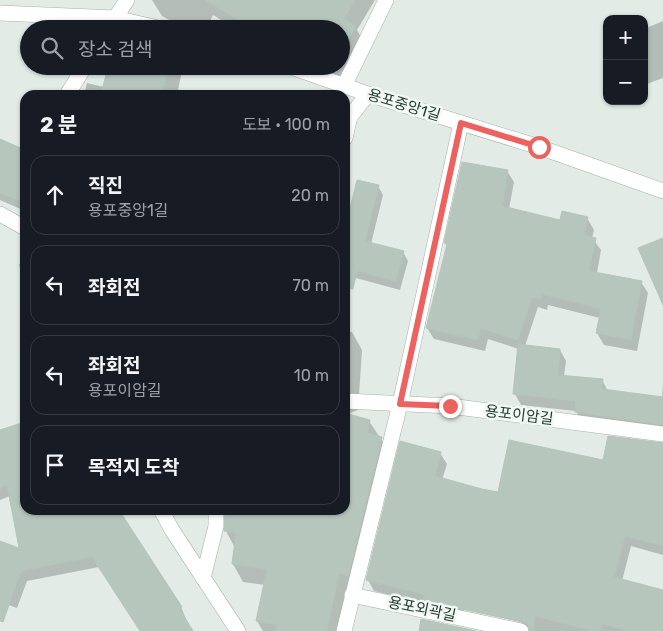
<!DOCTYPE html>
<html lang="ko">
<meta charset="utf-8">
<style>
:root{--surface:#171b24;--page:#242831;--text:#f1f3f6;--muted:#9ea1a6;--line:#363941}
body{margin:0;font-family:Rubik,"Noto Sans KR",sans-serif;background:var(--page);color:var(--text)}
.controls{position:absolute;right:15px;top:15px;display:grid;overflow:hidden;border-radius:10px;box-shadow:0 1px 4px #0004}
.controls button{width:45px;height:45px;display:grid;place-items:center;padding:0;border:0;border-bottom:1px solid var(--line);background:var(--surface);color:var(--text);font:25px sans-serif}
.stop{position:absolute;width:15px;height:15px;margin:-11px;border:4px solid #ed625e;border-radius:50%;background:#fff}
.stop.end{background:#ed625e;border-color:#fff;box-shadow:0 1px 5px #0008}
.list{margin:0;padding:0;list-style:none}
h2{display:flex;justify-content:space-between;align-items:center;height:65px;margin:0;padding:0 20px;font-size:21px}
h2 small{font-size:16px;font-weight:400;color:var(--muted)}
.list li{display:grid;grid-template-columns:32px 1fr auto;gap:15px;align-items:center;box-sizing:border-box;height:80px;margin:0 10px 10px;padding:0 10px;border:1px solid var(--line);border-radius:15px}
.list b{display:block;font-size:19px;white-space:nowrap}
.list p{margin:0;font-size:16px;white-space:nowrap;color:var(--muted)}
.list em{font-size:16px;font-style:normal;color:var(--muted)}
.icon{flex:none;width:28px;height:28px;fill:none;stroke:currentColor;stroke-width:2;stroke-linecap:round;stroke-linejoin:round}
.map{position:relative;flex:none;width:663px;height:631px;overflow:hidden}
.search{position:absolute;background:var(--surface);box-shadow:0 1px 4px #0004;left:20px;top:20px;width:330px;height:55px;display:flex;align-items:center;gap:12px;box-sizing:border-box;padding:0 18px;border-radius:28px;color:var(--muted);font-size:19px}
.panel{position:absolute;background:var(--surface);box-shadow:0 1px 4px #0004;left:20px;top:90px;width:330px;height:425px;border-radius:15px}
.map>svg:first-child{display:block}
</style>
<div class="map">
<svg width="663" height="631" viewBox="0 0 663 631">
<rect width="100%" height="100%" fill="#e2ebe5"/>
<g fill="#0003">
<path d="M 152,0 L 375,0 L 357,30 L 365,44 L 340,86 L 306,66 L 341,66 L 341,29 L 236,29 L 213,15 L 206,29 L 186,29 L 162,16 Z"/>
<path d="M 663,21 L 663,78 L 644,85 L 644,29 Z"/>
<path d="M 115,66 L 183,66 L 177,95 L 84,95 L 87,83 L 104,87 Z"/>
<path d="M 0,141 L 25,151 L 25,211 L 0,200 Z"/>
<path d="M 507,171 L 514,182 L 509,209 L 561,221 L 587,218 L 594,230 L 592,238 L 601,250 L 597,273 L 641,282 L 648,293 L 637,351 L 604,345 L 597,333 L 600,318 L 548,305 L 547,310 L 538,307 L 525,346 L 560,350 L 566,361 L 564,376 L 602,380 L 608,391 L 662,398 L 663,383 L 663,434 L 582,423 L 576,411 L 521,405 L 515,394 L 519,349 L 488,339 L 485,351 L 434,339 L 427,328 L 448,246 L 446,243 Z"/>
<path d="M 378,186 L 383,195 L 371,244 L 403,252 L 408,261 L 400,290 L 345,275 L 345,234 Z"/>
<path d="M 25,262 L 25,292 L 19,264 Z"/>
<path d="M 345,331 L 352,332 L 362,350 L 358,410 L 345,415 Z"/>
<path d="M 345,415 L 369,421 L 392,456 L 341,631 L 263,631 L 257,621 L 265,585 L 243,582 L 233,564 L 235,548 L 226,531 L 227,510 L 345,510 Z"/>
<path d="M 0,443 L 25,443 L 25,510 L 117,510 L 181,607 L 191,631 L 141,631 L 99,567 L 27,581 L 17,608 L 0,602 L 0,542 L 20,550 L 10,496 L 0,500 Z"/>
<path d="M 663,444 L 663,555 L 631,546 L 622,581 L 663,592 L 663,631 L 527,631 L 521,622 L 464,609 L 462,618 L 427,604 L 374,591 L 368,580 L 440,453 L 447,464 L 442,480 L 481,491 L 499,493 Z"/>
</g>
<g fill="#b7c6bd" stroke="#b4c5ba">
<path d="M 205,0 L 355,0 L 344,19 L 356,26 L 341,51 L 341,29 L 261,29 L 254,25 L 252,28 Z"/>
<path d="M 108,66 L 168,66 L 162,95 L 101,95 Z"/>
<path d="M 0,139 L 25,150 L 25,203 L 0,193 Z"/>
<path d="M 462,162 L 508,170 L 502,206 L 560,220 L 562,211 L 588,217 L 584,235 L 596,238 L 589,271 L 642,281 L 631,340 L 596,333 L 601,309 L 542,294 L 541,299 L 532,297 L 518,340 L 481,328 L 478,340 L 426,328 L 447,244 L 444,243 Z"/>
<path d="M 357,180 L 379,185 L 365,241 L 404,251 L 396,281 L 357,271 L 353,289 L 345,288 L 345,229 Z"/>
<path d="M 663,238 L 663,305 L 638,248 Z"/>
<path d="M 518,344 L 560,349 L 558,375 L 603,379 L 602,389 L 663,397 L 663,425 L 575,412 L 576,401 L 513,394 Z"/>
<path d="M 345,413 L 370,420 L 367,433 L 382,437 L 348,576 L 339,573 L 327,631 L 275,631 L 277,625 L 256,621 L 267,569 L 232,564 L 236,533 L 224,531 L 225,510 L 345,510 Z"/>
<path d="M 25,422 L 25,510 L 119,510 L 182,607 L 179,608 L 193,631 L 140,631 L 92,557 L 21,571 L 3,622 L 0,621 L 0,541 L 19,548 L 7,485 L 0,488 L 0,430 Z"/>
<path d="M 608,436 L 663,443 L 663,546 L 625,536 L 614,577 L 663,590 L 663,631 L 629,631 L 602,624 L 600,631 L 592,631 L 535,616 L 534,631 L 530,631 L 528,624 L 523,622 L 424,601 L 425,595 L 366,580 L 400,441 L 441,452 L 435,476 L 482,489 L 498,492 L 509,440 L 603,460 Z"/>
<path d="M 421,619 L 476,631 L 419,631 Z"/>
</g>
<g fill="none" stroke-linecap="round" stroke-linejoin="round">
<defs>
<g id="minor">
<path d="M 0,13 L 115,18 L 162,29"/>
<path d="M 108,29 L 127,0"/>
<path d="M 288,66 L 368,94 L 539,147 L 663,191"/>
<path d="M 344,86 L 386,0"/>
<path d="M 67,95 L 85,66"/>
<path d="M 345,123 L 368,94"/>
<path d="M 345,138 L 349,120"/>
<path d="M 0,214 L 25,228"/>
<path d="M 345,401 L 450,406 L 663,434"/>
<path d="M 161,510 L 172,530 L 238,631"/>
<path d="M 203,578 L 216,526 L 216,510"/>
<path d="M 352,595 L 521,631"/>
<path d="M 344,631 L 400,404 L 461,123"/>
</g>
</defs>
<use href="#minor" stroke="#a5b3ab" stroke-width="16"/>
<use href="#minor" stroke="#fff" stroke-width="15"/>
</g>
<g fill="none" stroke-linecap="round" stroke-linejoin="round">
<path stroke="#ed625e" stroke-width="6" d="M 450,406 L 400,404 L 461,123 L 539,147"/>
</g>
<g text-anchor="middle" stroke-width="5" stroke-linejoin="round" paint-order="stroke">
<g font-size="15" fill="#223c2f" stroke="#f2f8f4">
<text transform="translate(404 105) rotate(17)" y="5">용포중앙1길</text>
<text transform="translate(519 415) rotate(7)" y="5">용포이암길</text>
<text transform="translate(422 609) rotate(12)" y="5">용포외곽길</text>
</g>
</g>
</svg>
<div class="controls">
<button>+</button>
<button>−</button>
</div>
<div class="stop" style="left:539px;top:147px"></div>
<div class="stop end" style="left:450px;top:406px"></div>
<div class="search"><svg class="icon" aria-label="search" viewBox="0 0 24 24"><circle cx="10" cy="10" r="6"/><path d="M15 15l6 6"/></svg>장소 검색</div>
<section class="panel">
<h2>2 분<small>도보 · 100 m</small></h2>
<ul class="list">
<li><svg class="icon" aria-label="ahead" viewBox="0 0 24 24"><path d="M12 20V5M6 11l6-6 6 6"/></svg><div><b>직진</b><p>용포중앙1길</p></div><em>20 m</em></li>
<li><svg class="icon" aria-label="left" viewBox="0 0 24 24"><path d="M17 20v-9H6M10 6l-5 5 5 5"/></svg><div><b>좌회전</b></div><em>70 m</em></li>
<li><svg class="icon" aria-label="left" viewBox="0 0 24 24"><path d="M17 20v-9H6M10 6l-5 5 5 5"/></svg><div><b>좌회전</b><p>용포이암길</p></div><em>10 m</em></li>
<li><svg class="icon" aria-label="arrive" viewBox="0 0 24 24"><path d="M6 21V4h12l-3 4 3 4H6"/></svg><div><b>목적지 도착</b></div></li>
</ul>
</section>
</div>
